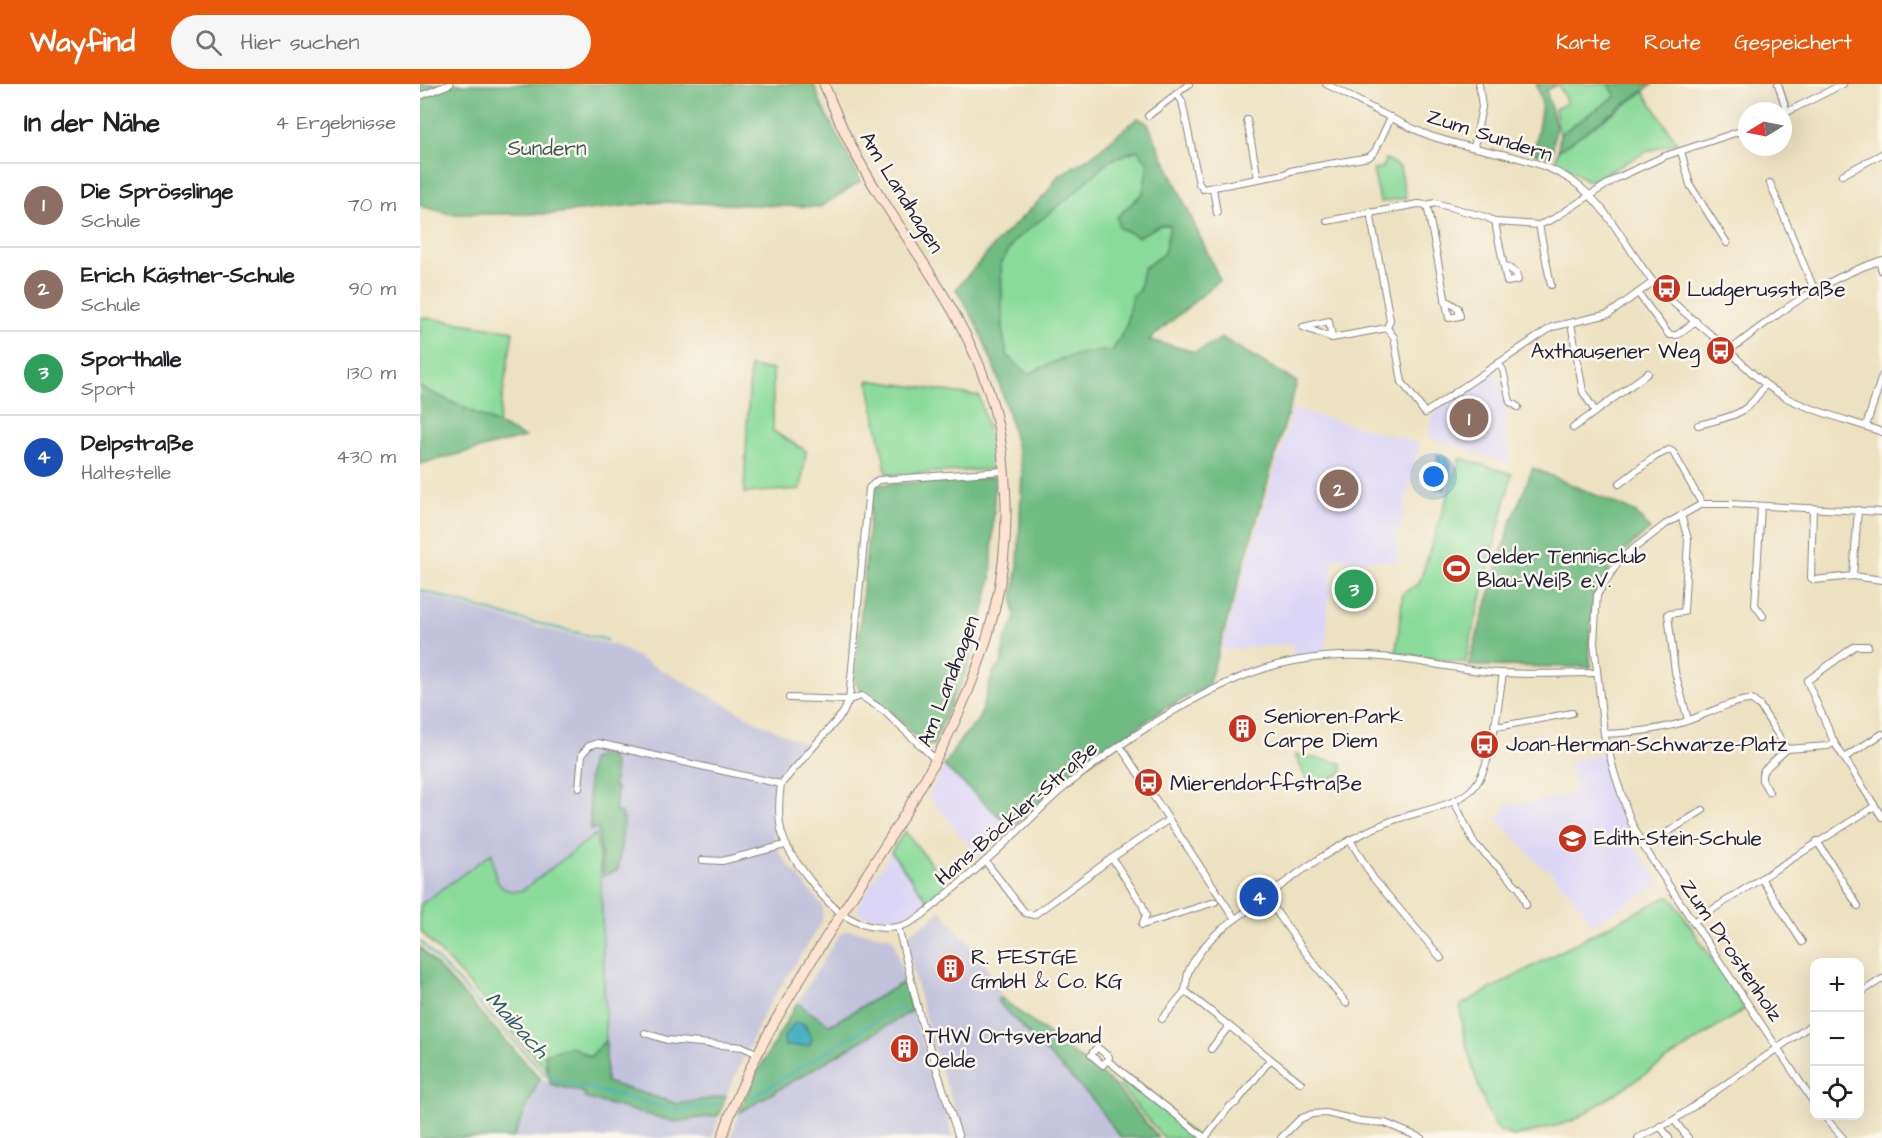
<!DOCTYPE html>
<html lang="de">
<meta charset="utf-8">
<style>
:root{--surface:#fff;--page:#f6f6f6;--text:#202124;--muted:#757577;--line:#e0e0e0;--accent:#ea580c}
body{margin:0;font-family:"Architects Daughter",sans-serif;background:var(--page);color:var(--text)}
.controls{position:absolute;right:18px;bottom:18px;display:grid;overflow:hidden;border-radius:12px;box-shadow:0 6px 24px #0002}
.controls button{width:54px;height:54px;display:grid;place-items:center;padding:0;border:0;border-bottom:2px solid var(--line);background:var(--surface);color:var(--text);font:30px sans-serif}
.compass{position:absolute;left:1318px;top:18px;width:54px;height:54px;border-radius:50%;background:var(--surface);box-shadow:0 6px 24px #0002;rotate:260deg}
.you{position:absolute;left:1014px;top:393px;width:21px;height:21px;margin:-15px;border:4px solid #fff;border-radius:50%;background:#1a73e8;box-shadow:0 0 0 9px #1a73e833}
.badge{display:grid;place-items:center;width:39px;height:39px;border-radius:50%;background:var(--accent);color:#fff;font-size:20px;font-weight:700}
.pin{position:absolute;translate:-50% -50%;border:3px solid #fff;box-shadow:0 2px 6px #0006}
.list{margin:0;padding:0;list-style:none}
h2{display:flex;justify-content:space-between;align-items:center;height:78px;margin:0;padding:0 24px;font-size:26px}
h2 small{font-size:20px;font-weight:400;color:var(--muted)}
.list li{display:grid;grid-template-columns:39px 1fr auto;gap:18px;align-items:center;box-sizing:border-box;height:84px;padding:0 24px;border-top:2px solid var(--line)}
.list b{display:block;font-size:22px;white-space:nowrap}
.list p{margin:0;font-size:20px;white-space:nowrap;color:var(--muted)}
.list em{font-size:20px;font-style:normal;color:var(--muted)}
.icon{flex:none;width:33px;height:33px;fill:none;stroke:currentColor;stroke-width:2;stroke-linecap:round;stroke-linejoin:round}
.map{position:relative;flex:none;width:1462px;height:1054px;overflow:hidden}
header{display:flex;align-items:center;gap:36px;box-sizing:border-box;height:84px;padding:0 30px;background:var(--accent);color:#fff}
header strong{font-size:28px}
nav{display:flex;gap:33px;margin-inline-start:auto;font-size:21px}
.search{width:420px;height:54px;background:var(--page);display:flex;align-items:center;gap:15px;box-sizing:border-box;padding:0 21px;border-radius:33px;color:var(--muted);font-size:22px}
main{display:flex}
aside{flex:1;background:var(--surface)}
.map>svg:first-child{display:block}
</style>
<header>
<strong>Wayfind</strong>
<div class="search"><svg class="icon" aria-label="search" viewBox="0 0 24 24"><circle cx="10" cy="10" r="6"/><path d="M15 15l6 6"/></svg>Hier suchen</div>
<nav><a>Karte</a><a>Route</a><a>Gespeichert</a></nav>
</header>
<main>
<aside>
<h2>In der Nähe<small>4 Ergebnisse</small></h2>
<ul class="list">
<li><span class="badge" style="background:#8d6e63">1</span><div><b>Die Sprösslinge</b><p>Schule</p></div><em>70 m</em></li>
<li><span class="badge" style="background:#8d6e63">2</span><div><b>Erich Kästner-Schule</b><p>Schule</p></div><em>90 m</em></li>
<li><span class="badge" style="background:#2e9e5b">3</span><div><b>Sporthalle</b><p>Sport</p></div><em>130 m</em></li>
<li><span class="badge" style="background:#1a4fb4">4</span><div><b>Delpstraße</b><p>Haltestelle</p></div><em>430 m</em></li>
</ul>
</aside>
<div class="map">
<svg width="1462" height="1054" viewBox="0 0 1462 1054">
<rect width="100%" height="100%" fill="#fbf7ec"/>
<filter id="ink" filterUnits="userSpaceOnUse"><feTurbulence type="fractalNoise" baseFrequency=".0167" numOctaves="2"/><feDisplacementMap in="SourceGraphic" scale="12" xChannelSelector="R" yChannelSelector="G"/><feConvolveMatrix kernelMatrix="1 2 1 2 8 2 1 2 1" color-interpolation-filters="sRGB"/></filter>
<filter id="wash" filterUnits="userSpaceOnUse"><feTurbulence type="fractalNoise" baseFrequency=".008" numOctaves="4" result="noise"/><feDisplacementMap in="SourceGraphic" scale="24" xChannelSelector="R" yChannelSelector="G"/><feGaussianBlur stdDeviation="1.35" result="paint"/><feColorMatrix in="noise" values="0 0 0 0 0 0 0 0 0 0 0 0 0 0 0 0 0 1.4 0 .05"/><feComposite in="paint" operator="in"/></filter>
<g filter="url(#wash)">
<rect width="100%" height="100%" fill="#ece1c0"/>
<g fill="#dcd6f6">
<path d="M 1071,290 L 1079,291 L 1080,297 L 1087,330 L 1084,337 L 1091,380 L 1009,353 L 1012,331 Z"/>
<path d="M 873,325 L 999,359 L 978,451 L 978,478 L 913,474 L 905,567 L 872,572 L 874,560 L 801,566 Z"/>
<path d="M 1183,670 L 1199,720 L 1200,730 L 1207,751 L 1241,800 L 1171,841 L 1160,821 L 1127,783 L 1124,786 L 1078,735 L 1089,718 L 1094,721 L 1155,710 L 1149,677 Z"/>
<path d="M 524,682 L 592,744 L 558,773 L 508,712 Z"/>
<path d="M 471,768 L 508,817 L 482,834 L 464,835 L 442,831 L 438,827 L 438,821 Z"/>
</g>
<g fill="#c2c2dc">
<path d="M 0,509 L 90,536 L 197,562 L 338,638 L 387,661 L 356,694 L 352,717 L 352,742 L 360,770 L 403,823 L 402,838 L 347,924 L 306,1012 L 258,1020 L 186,998 L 180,779 L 176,751 L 103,806 L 93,808 L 84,805 L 77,798 L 71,769 L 0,821 Z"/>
<path d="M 521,826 L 562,875 L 581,910 L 578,917 L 673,1016 L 701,1054 L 545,1054 L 516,972 L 496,899 L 486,855 L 489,849 L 509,837 Z"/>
<path d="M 428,846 L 469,853 L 474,856 L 484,898 L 410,942 L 377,919 L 419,851 Z"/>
<path d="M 492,927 L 534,1054 L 311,1054 L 319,1029 Z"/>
<path d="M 120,994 L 130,1000 L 165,1009 L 165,1014 L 256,1038 L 299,1031 L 292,1054 L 93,1054 Z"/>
</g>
<g fill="#8adb9a" stroke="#567e6a" stroke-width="1.5">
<path d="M 1141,0 L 1189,0 L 1196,12 L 1140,50 L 1135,25 L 1147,19 L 1139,1 Z"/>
<path d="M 1224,8 L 1257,59 L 1228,67 L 1175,95 L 1168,97 L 1136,76 L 1138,67 Z"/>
<path d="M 717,66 L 728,78 L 723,109 L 697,133 L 718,153 L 740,141 L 751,141 L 744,169 L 723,185 L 719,207 L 712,212 L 706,243 L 692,268 C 655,268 640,276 608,290 L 587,272 L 583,251 L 581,179 L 595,156 L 646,116 L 689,77 Z"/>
<path d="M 966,75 L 980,83 L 986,114 L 960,118 L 953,86 L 962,84 Z"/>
<path d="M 0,233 L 93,247 L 78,340 L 0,303 Z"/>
<path d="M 330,283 L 353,286 L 353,347 L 386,367 L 381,405 L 324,409 Z"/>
<path d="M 448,296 L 559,312 L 573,364 L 574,385 L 467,391 Z"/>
<path d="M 1040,374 L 1092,390 L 1045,579 L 976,569 L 983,509 L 999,500 Z"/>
<path d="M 875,671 L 922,679 L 922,689 L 890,704 Z"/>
<path d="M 485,747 L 527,800 L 508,817 L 471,768 Z"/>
<path d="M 176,750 L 180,779 L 186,956 L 170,973 L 125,970 L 127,986 L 0,846 L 0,821 L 72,769 C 74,790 74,812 103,806 Z"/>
<path d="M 1246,813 L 1251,813 L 1325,925 L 1153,1037 L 1094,1053 C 1089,1051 1082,1049 1078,1045 C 1064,1030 1038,941 1041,921 L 1167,853 Z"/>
<path d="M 704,995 L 778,1054 L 744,1054 L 699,1002 Z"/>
</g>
<g fill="#6fbb82" stroke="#486e5e" stroke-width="1.5" fill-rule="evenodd">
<path d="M 0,0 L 394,0 L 402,22 L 441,97 L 400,123 L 240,118 L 131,130 L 30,130 L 0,122 Z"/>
<path d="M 1116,0 L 1139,0 L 1126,6 L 1136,41 L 1132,71 L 1125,72 L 1114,69 L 1122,20 Z"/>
<path d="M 1189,0 L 1233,0 L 1138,67 L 1140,50 L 1196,12 Z"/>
<path d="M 718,34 L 728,40 L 800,196 L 729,256 L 776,268 L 802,254 L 877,298 L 788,602 L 739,628 L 641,700 L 592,744 L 524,682 L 541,655 L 559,635 L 570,598 L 575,586 L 581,580 L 585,556 L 595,536 L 593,512 L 598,482 L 602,386 L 589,332 L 576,288 L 557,241 L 536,205 L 578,157 L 626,110 L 638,92 L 672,72 ZM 717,66 L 728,78 L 723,109 L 697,133 L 699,144 L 718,153 L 740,141 L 750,141 L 744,169 L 723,185 L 719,207 L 712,212 L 706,243 L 692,267 L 666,268 L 641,275 L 608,290 L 587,271 L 583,251 L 581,179 L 595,156 L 646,116 L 689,77 Z"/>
<path d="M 0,303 L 105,353 L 0,380 Z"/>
<path d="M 1113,384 L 1215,428 L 1230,445 L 1197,474 L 1174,511 L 1169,560 L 1171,583 L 1048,582 L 1090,441 Z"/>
<path d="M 575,393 L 571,495 L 557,558 L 541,600 L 537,605 L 513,661 L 505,662 L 467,625 L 439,605 L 435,596 L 452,406 L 457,401 Z"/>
<path d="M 181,672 L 190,672 C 195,681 196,692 193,701 L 197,704 L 195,727 L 201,729 L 204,736 L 198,786 L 183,792 L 178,744 L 171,746 L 168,697 L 171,675 Z"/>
<path d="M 0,863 L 120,994 L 93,1054 L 0,1054 Z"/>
<path d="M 484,898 L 492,927 L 319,1029 L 333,996 L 377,919 L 410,941 Z"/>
<path d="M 580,913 L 693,1000 L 739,1054 L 701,1054 L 673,1016 L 577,917 Z"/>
<path d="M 186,956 L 186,998 L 258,1020 L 306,1012 L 299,1031 L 256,1038 L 164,1014 L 165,1009 L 130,1000 L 125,970 L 151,962 L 170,973 Z"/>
</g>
<g fill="#45b0c3" stroke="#34697f" stroke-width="1.5">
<path d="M 1017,371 C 1036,371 1034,395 1024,406 L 1015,404 L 1009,397 L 1013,381 L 1016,381 L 1019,386 L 1022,387 L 1023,385 L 1018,379 Z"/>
<path d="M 375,939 L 384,940 L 392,955 L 389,962 L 365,962 L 364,953 Z"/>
</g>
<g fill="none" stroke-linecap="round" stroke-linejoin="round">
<g stroke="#45b0c3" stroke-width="2">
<path d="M 0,506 L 87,532 L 187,556"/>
<path d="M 0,857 L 126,991 L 135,996 L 257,1026 L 267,1026 L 299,1019"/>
<path d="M 332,1013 L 482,921"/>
</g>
</g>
</g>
<g filter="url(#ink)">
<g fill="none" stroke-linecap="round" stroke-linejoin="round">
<defs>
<g id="street">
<path d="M 906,0 C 940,17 973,37 1008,51 C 1054,68 1109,69 1151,96 C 1187,120 1205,162 1231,195 C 1252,221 1280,240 1305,263 C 1325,282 1342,301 1367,314 C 1397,329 1431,337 1462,348"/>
<path d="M 1358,0 L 1367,28"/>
<path d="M 757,10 L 762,17 L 779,100 L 783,105 L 865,90 L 870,87 L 949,73 L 955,67 L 971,33"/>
<path d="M 0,12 L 30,0"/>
<path d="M 1363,30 L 1423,0"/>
<path d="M 728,32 L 769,0"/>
<path d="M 827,36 L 838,95"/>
<path d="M 1054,63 L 1062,23 L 1059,0"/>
<path d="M 1261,67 L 1270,101 L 1307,159"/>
<path d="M 1422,91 L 1462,70"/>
<path d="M 1350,99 L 1394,205"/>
<path d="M 793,104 L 797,129"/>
<path d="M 1007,121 L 1029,234 L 1040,232 L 1038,224 L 1025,216"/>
<path d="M 950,128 L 970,236 L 967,244"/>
<path d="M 907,137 L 998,120 L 1007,121 L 1015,119 L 1066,133 L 1076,138 L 1119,141 L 1133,135 L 1197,94 L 1245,72 L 1327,45"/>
<path d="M 1076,138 L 1076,144 L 1087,198 L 1098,196 L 1096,189 L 1083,180"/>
<path d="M 1119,141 L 1131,201"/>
<path d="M 1459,177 L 1462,187"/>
<path d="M 1218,209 L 1249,251 L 1257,251 L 1276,237"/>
<path d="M 1151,239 L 1163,308 L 1175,327"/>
<path d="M 967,244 L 974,253 L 982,298 L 1005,329 L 1132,243 L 1189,230 L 1233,198"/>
<path d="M 912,254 L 909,237 L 883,243 L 912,254 L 967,244"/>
<path d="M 1309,267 C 1359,228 1401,196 1462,176"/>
<path d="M 1078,279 L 1083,286 L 1090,318 L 1098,323"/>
<path d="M 1278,341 C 1312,332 1325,333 1345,301"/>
<path d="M 1446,342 L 1462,292"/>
<path d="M 1153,344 L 1228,289"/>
<path d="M 1199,400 L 1236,372 L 1249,366 L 1253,368 L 1282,420"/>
<path d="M 1341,422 L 1335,521 L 1343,532"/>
<path d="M 1393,424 L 1391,494 L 1394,496 L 1433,492 L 1462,496"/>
<path d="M 1261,431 L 1268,455 L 1264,528 L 1248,530 L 1255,588 L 1268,636"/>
<path d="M 1433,492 L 1438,426"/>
<path d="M 1448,562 L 1435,562 L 1387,597 L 1414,658 L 1462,733"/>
<path d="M 369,614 L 429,616 L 441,612 L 464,627 L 516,676"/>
<path d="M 1074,641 L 1082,642 L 1152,629"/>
<path d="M 1184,650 C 1211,649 1239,646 1264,638 C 1283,632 1314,615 1332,616 L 1340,622 L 1367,665"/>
<path d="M 700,662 L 815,835"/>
<path d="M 1424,674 L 1462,650"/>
<path d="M 361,700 L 423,629 L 429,616 L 449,404 L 458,396 L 584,387"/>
<path d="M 159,704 L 162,670 L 169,662 L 178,659 L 361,700 C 354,748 364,763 393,800 C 413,827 441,849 477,843 C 497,839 513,822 527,810 C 553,789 578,766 602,743 C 616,730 630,715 646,702 C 701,658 776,607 843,585 C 883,572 930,569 972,574 C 1008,578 1044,587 1081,589 C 1113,591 1145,589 1176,589"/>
<path d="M 1349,708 L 1342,696 L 1342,691 L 1344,686 L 1367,665 L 1408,662 L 1414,658"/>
<path d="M 1034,717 L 1054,759 L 1100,805 L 1106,821"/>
<path d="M 930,756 L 953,794 L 1021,874"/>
<path d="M 1397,757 L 1438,822"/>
<path d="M 1224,763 L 1283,726"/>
<path d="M 692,774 L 722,820 L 726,831 L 722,841 L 795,818"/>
<path d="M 283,776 L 302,777 L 365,761"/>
<path d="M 566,778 L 605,829 L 614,831 L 692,774 L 748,736"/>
<path d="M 1341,794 L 1382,858"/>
<path d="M 846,813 L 885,868 L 926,919"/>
<path d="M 1273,838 L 1455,722"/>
<path d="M 478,843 L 501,937 L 539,1054"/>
<path d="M 1440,909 L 1462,895"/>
<path d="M 742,935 L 765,907"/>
<path d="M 225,949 L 247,956 L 323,963 L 336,969"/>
<path d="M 791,965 L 809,942"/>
<path d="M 687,976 L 683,981 L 671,971 L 677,963 L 689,973 L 687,976 L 785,1054"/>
<path d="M 881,999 L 765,907 C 766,901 767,894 768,889 C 771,879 787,858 795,851 C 809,838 826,828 842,816 C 880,787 921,757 966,739 C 991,728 1036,724 1054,703 C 1073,681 1078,619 1083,589"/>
<path d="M 1394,1019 L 1248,800 L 1224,763 L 1211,738 L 1195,691 L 1184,650 L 1174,559 L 1177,511 L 1200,475 L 1246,440 L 1282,420 L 1310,420 L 1462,428"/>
<path d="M 1404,1032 L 1423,1054"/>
<path d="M 1254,1036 L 1268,1054"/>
<path d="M 1240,1042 L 1249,1054"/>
<path d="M 785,1054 L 810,1022 L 816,1019 L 850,976"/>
<path d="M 861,1054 L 880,1035 L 892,1030 L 906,1029 L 940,1037 L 965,1039 L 1001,1054"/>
<path d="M 1218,1054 L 1254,1036 L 1394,939"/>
</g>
<path id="secondary" d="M 302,1054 C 324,986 360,927 398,866 C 485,729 590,590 586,420 C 585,386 582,353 573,321 C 551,241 502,179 459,110 C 436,75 419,39 404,0"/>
</defs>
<use href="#street" stroke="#87827e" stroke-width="8"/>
<use href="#secondary" stroke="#87827e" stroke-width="11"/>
<use href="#street" stroke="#fff" stroke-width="6"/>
<use href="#secondary" stroke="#fde4d1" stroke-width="9"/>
</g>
</g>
<defs>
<symbol id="bus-disc" viewBox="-11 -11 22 22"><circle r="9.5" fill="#c8321e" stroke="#fbf7ec"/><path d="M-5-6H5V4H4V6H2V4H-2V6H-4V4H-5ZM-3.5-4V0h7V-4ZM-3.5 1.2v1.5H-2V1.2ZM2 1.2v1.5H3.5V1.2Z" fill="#fff"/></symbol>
<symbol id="stadium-disc" viewBox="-11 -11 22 22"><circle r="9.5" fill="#c8321e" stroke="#fbf7ec"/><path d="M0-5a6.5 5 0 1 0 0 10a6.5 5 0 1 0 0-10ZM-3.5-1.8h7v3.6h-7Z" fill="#fff"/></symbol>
<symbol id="building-disc" viewBox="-11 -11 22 22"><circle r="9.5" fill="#c8321e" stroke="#fbf7ec"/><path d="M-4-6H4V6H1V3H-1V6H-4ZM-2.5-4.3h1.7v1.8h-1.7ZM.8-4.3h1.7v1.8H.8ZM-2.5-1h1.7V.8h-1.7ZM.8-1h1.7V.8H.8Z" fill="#fff"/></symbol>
<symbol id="school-disc" viewBox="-11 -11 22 22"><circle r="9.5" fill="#c8321e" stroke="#fbf7ec"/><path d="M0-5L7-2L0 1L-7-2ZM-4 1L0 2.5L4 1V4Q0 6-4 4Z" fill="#fff"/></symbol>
</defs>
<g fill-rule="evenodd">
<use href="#bus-disc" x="1230" y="188" width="33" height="33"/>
<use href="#bus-disc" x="1284" y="250" width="33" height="33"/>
<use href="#stadium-disc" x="1020" y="468" width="33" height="33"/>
<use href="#building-disc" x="806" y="628" width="33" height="33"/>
<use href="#bus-disc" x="1048" y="644" width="33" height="33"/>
<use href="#bus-disc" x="712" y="682" width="33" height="33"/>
<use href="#school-disc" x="1136" y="738" width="33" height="33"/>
<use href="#building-disc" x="514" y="868" width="33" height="33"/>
<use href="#building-disc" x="468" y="948" width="33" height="33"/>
</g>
<g text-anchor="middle" stroke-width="5" stroke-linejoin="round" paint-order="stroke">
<g font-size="21" fill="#22223b" stroke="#fbf7ec">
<text transform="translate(1070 51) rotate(18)" y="7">Zum Sundern</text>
<text transform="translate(482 108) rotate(58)" y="7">Am Landhagen</text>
<text transform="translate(528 597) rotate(-69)" y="7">Am Landhagen</text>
<text transform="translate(596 729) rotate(-41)" y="7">Hans-Böckler-Straße</text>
<text transform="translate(1312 866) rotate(56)" y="7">Zum Drostenholz</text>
</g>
<g font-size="21" fill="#415a58" stroke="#fbf7ec">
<text x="127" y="71">Sundern</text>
</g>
<g font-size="21" fill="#22223b" stroke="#fbf7ec" text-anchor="start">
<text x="1267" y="212">Ludgerusstraße</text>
<text x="1280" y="274" text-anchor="end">Axthausener Weg</text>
<text x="1057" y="479">Oelder Tennisclub<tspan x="1057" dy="24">Blau-Weiß e.V.</tspan></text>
<text x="844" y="639">Senioren-Park<tspan x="844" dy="24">Carpe Diem</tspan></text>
<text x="1086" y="667">Joan-Herman-Schwarze-Platz</text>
<text x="750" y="706">Mierendorffstraße</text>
<text x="1174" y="761">Edith-Stein-Schule</text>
<text x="551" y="880">R. FESTGE<tspan x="551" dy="24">GmbH &amp; Co. KG</tspan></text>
<text x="505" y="959">THW Ortsverband<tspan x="505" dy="24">Oelde</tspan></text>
</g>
<g font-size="22" font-style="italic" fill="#305b71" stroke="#fbf7ec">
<text transform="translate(98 940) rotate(47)" y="8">Maibach</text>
</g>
</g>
</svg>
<div class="controls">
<button>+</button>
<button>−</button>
<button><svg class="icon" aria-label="locate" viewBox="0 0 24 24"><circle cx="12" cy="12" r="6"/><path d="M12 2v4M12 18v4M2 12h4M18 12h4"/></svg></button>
</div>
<svg class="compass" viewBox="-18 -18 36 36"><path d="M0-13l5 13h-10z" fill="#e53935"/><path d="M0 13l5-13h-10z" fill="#757577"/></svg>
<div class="you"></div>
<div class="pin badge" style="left:1049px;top:334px;background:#8d6e63">1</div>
<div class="pin badge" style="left:919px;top:405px;background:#8d6e63">2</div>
<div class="pin badge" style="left:934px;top:505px;background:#2e9e5b">3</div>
<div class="pin badge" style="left:839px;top:813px;background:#1a4fb4">4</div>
</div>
</main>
